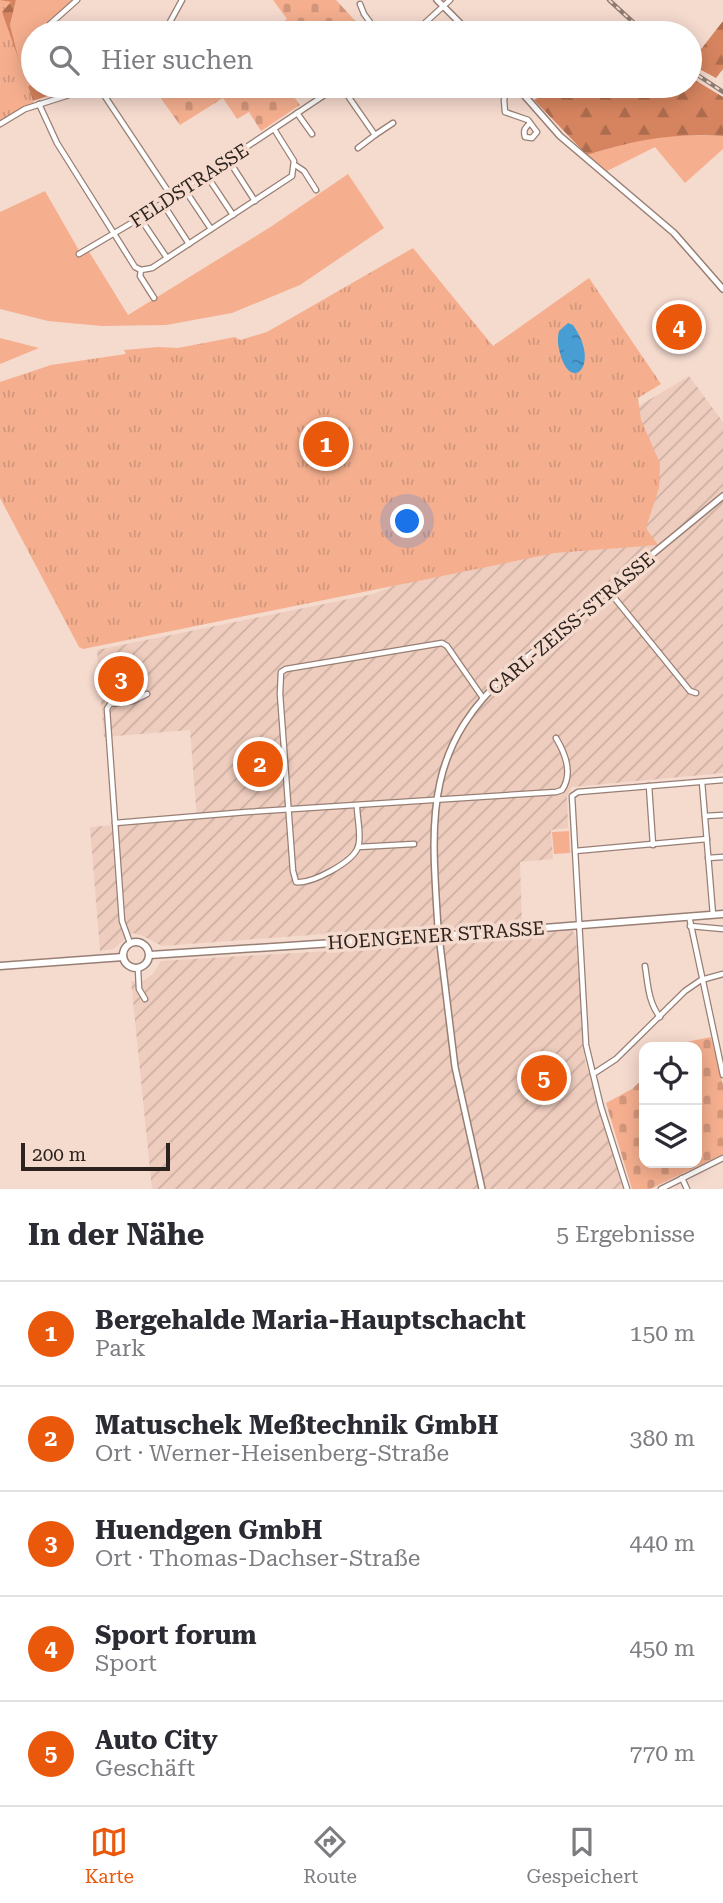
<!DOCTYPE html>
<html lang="de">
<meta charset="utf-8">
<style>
:root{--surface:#fff;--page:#f2f2f3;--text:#2b2b33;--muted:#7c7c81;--line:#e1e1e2;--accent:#ea580c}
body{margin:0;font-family:"Roboto Serif",serif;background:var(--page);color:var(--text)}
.controls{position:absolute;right:21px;bottom:21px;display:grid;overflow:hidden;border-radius:14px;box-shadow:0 4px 18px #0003}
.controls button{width:63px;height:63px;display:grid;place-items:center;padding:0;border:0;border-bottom:2px solid var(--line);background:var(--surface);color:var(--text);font:35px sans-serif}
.scale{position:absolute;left:21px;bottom:18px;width:149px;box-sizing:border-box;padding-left:7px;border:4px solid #2d231e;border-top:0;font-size:19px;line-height:24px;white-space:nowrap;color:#2d231e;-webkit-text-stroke:5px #f5dace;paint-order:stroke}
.you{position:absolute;left:408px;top:522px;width:24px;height:24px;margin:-18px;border:5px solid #fff;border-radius:50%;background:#1a73e8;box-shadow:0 0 0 10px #1a73e833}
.badge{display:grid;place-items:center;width:46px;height:46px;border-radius:50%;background:var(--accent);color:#fff;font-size:23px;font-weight:700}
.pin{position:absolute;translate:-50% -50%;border:4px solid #fff;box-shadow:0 2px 7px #0006}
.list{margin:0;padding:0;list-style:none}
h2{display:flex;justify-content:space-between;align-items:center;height:91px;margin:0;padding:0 28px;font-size:30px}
h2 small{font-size:23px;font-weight:400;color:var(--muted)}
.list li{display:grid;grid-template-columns:46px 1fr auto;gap:21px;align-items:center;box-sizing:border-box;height:105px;padding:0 28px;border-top:2px solid var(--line)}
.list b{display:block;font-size:26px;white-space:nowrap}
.list p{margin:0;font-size:23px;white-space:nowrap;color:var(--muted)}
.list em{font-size:23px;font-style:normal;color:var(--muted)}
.icon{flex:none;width:38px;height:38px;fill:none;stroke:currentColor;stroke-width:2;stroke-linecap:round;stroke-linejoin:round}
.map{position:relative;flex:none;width:723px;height:1189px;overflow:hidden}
.search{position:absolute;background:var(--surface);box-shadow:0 4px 18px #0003;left:21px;right:21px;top:21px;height:77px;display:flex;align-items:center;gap:18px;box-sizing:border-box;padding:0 24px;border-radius:38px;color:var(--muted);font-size:26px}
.sheet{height:616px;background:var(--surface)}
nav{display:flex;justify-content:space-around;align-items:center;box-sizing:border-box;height:98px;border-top:2px solid var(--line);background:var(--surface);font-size:19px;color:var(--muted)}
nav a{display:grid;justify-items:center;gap:4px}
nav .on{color:var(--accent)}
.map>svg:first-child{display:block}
</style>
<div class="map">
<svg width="723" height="1189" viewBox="0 0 723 1189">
<defs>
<pattern id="industrial-furrows" width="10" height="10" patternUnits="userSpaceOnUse" patternTransform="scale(1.75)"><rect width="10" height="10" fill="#efcdbe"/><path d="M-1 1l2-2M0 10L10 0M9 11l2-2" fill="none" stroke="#cdb0a3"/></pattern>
<pattern id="forest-firs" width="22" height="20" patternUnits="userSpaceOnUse" patternTransform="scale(1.75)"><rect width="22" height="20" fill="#d6845f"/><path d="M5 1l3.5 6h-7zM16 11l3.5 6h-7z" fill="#ae6c4e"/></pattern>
<pattern id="cemetery-stones" width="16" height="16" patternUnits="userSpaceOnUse" patternTransform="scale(1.75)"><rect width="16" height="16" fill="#f5af8f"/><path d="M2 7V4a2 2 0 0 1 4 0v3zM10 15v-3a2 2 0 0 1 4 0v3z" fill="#d2967b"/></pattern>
<pattern id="park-tufts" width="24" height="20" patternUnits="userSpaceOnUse" patternTransform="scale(1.75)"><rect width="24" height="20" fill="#f5af8f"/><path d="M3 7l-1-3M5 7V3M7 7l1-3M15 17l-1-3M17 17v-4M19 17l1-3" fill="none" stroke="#d2967b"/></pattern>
<pattern id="water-ripples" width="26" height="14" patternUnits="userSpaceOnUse" patternTransform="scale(1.75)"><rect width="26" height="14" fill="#489ed3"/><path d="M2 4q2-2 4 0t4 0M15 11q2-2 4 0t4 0" fill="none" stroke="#3c80ab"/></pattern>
</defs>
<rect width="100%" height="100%" fill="#f5dace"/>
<g fill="url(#industrial-furrows)">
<path d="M 689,376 L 723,422 L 723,773 L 572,787 L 567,796 L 568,828 L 551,830 L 553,859 L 520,862 L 522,924 L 457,928 L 449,926 L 420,927 L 162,946 L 143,936 L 133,933 L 113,949 L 100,951 L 90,827 L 197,819 L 190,730 L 104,737 L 97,650 L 373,594 L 406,581 L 629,412 Z"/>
<path d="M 572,930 L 576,937 L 585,1061 L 623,1189 L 152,1189 L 131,981 L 143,981 L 153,974 L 161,961 L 430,945 Z"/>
</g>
<g fill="#f5af8f">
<path d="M 16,0 L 72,0 L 48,22 L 56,33 L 33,33 L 33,84 L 23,89 L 10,25 Z"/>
<path d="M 551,86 L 647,86 L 589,97 L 551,91 Z"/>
<path d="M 669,135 L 723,136 L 723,149 L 685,183 L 655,147 L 607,171 L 587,155 L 624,144 Z"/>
<path d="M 348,174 L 384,228 L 300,285 L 232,313 L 166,325 L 102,326 L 48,321 L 0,309 L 0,212 L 45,191 L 81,254 L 88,250 L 128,315 L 272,226 Z"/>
<path d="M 0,338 L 39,348 L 0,364 Z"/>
<path d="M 569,831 L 570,853 L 554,854 L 552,832 Z"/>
</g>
<g fill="url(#forest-firs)">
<path d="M 0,0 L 16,0 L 10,25 L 20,65 L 23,89 L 33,84 L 79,86 L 17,106 Z"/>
<path d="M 723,21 L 723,69 L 716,78 L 690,64 L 690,59 L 702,48 Z"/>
<path d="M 690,77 L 723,97 L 723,136 C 673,133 635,140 587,155 L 534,100 L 551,91 L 589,97 L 647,86 L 690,86 Z"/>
</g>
<g fill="url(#cemetery-stones)">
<path d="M 273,0 L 336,0 L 360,26 L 351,33 L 269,33 L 287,19 Z"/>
<path d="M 152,86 L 286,86 L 300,105 L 261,131 L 249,112 L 237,119 L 223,98 L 180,125 Z"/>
<path d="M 711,1037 L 723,1085 L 723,1154 L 650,1189 L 632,1189 L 606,1103 L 632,1089 L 644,1078 L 644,1163 L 697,1163 L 697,1047 L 677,1047 L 681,1043 Z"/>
</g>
<g fill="url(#park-tufts)">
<path d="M 0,0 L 11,2 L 2,12 L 34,103 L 0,120 Z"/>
<path d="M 413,248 L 493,346 L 589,278 L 661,384 L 638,398 L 641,420 L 660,463 L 659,488 L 646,528 L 658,545 L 555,553 L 83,649 L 79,647 L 0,498 L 0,382 L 51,365 L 126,354 L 124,350 L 158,347 L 178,348 L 235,337 L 240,340 L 267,332 Z"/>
</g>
<path fill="url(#water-ripples)" d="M 568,323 L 573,325 C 602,366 570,394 560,353 C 558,345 557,339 559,331 Z"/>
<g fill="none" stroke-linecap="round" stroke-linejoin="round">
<defs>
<g id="minor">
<path d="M 360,4 L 364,14 L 378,33"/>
<path d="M 50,24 L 77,0"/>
<path d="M 164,33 L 182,0"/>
<path d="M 414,33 L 450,0"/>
<path d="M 98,86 L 172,197"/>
<path d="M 341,86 L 375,135 L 358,148"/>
<path d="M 507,86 L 504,100 L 505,112 L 528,120 L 537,132 L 532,138 L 525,137 C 523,130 525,128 530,123"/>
<path d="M 39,104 L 57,143 L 135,267 L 141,270 L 152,268 L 292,176 L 294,161 L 274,129"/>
<path d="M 297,113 L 312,134"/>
<path d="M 0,124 L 25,109 L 97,86"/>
<path d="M 375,135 L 393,123"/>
<path d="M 295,165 L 304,171 L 316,190"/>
<path d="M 233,167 L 255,201"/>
<path d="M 211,182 L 233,215"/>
<path d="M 189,196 L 211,229"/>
<path d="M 167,210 L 189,244"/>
<path d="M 144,224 L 167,258"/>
<path d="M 79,254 L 140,218 L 338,86"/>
<path d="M 141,270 L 140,276 L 154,298"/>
<path d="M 608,590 L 690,691 L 696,693"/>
<path d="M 702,782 L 713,915"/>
<path d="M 649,786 L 653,845"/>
<path d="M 357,807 C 357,818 362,836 358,847 C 353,862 312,884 296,882 L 293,871 L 280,694 L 281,672 L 286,669 L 442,643 L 447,646 L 483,698"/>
<path d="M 705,816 L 723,815"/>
<path d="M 115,823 L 247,812 L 556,792 L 562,790 C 573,774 565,753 556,738"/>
<path d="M 358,847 L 414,844"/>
<path d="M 575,851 L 707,839"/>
<path d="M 708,858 L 723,857"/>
<path d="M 689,916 L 723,1075"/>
<path d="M 690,926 L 723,929"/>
<path d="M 130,943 L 122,921 L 107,709 L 110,704 L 133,701 L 147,694"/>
<path d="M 645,966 C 648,984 648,1002 660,1017"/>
<path d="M 138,969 L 139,989 L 145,999"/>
<path d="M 593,1074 L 616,1059 L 685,991 L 701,980 L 723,974"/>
<path d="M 682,1178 L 687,1189"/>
<path d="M 627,1189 L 601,1107 L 586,1045 L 572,796 L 578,792 L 723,780"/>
<path d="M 661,1189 L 723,1158"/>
</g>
<g id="tertiary">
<path d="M 437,0 L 470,33"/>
<path d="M 516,86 L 560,136 L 674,233 L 723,289"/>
<path d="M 438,928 C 431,818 423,746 514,668 L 723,496"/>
<path d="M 439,936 L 455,1067 L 482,1189"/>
</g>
<g id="secondary">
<circle cx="136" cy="955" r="13"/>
<path d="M 150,955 L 439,936 L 723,914"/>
<path d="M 0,966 L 123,957"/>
</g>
</defs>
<use href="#minor" stroke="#987f74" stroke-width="7"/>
<use href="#tertiary" stroke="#987f74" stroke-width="8"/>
<use href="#secondary" stroke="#987f74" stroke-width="9"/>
<use href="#minor" stroke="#fff" stroke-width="4.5"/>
<use href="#tertiary" stroke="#fff" stroke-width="5"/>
<use href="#secondary" stroke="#fff" stroke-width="6"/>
<defs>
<g id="rail">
<path d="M 609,0 L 645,33"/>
<path d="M 690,70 L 723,92"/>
</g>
</defs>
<use href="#rail" stroke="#8e7c73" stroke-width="4.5"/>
<use href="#rail" stroke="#f5dace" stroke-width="2" stroke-dasharray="5" stroke-linecap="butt"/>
</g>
<g text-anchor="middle" stroke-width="7" stroke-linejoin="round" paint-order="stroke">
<g font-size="19" fill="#2d231e" stroke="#f5dace">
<text transform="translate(189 185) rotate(-33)" y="7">FELDSTRASSE</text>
<text transform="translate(571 623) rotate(-40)" y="7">CARL-ZEISS-STRASSE</text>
<text transform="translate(436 935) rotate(-4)" y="7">HOENGENER STRASSE</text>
</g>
</g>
</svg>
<div class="controls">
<button><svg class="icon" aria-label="locate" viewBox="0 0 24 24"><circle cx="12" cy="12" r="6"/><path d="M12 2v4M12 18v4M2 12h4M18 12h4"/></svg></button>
<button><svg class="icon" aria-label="layers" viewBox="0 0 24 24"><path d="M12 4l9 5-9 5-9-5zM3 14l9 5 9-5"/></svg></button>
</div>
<div class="scale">200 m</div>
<div class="you"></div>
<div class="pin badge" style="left:326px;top:444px">1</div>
<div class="pin badge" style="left:260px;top:764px">2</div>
<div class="pin badge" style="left:121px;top:679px">3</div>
<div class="pin badge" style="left:679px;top:327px">4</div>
<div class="pin badge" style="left:544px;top:1078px">5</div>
<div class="search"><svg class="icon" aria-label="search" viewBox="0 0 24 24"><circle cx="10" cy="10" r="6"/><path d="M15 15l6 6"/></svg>Hier suchen</div>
</div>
<section class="sheet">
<h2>In der Nähe<small>5 Ergebnisse</small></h2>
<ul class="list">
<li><span class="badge">1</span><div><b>Bergehalde Maria-Hauptschacht</b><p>Park</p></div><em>150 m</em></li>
<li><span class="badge">2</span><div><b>Matuschek Meßtechnik GmbH</b><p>Ort · Werner-Heisenberg-Straße</p></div><em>380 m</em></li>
<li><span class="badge">3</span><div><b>Huendgen GmbH</b><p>Ort · Thomas-Dachser-Straße</p></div><em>440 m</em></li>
<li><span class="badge">4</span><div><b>Sport forum</b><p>Sport</p></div><em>450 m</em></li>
<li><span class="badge">5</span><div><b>Auto City</b><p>Geschäft</p></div><em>770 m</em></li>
</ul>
</section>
<nav>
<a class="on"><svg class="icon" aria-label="map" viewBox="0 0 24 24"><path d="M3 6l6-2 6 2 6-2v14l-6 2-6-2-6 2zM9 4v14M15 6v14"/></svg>Karte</a>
<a><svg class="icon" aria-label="directions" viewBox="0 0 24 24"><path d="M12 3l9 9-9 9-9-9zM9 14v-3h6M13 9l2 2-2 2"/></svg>Route</a>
<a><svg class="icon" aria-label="saved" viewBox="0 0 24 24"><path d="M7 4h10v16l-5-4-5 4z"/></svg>Gespeichert</a>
</nav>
